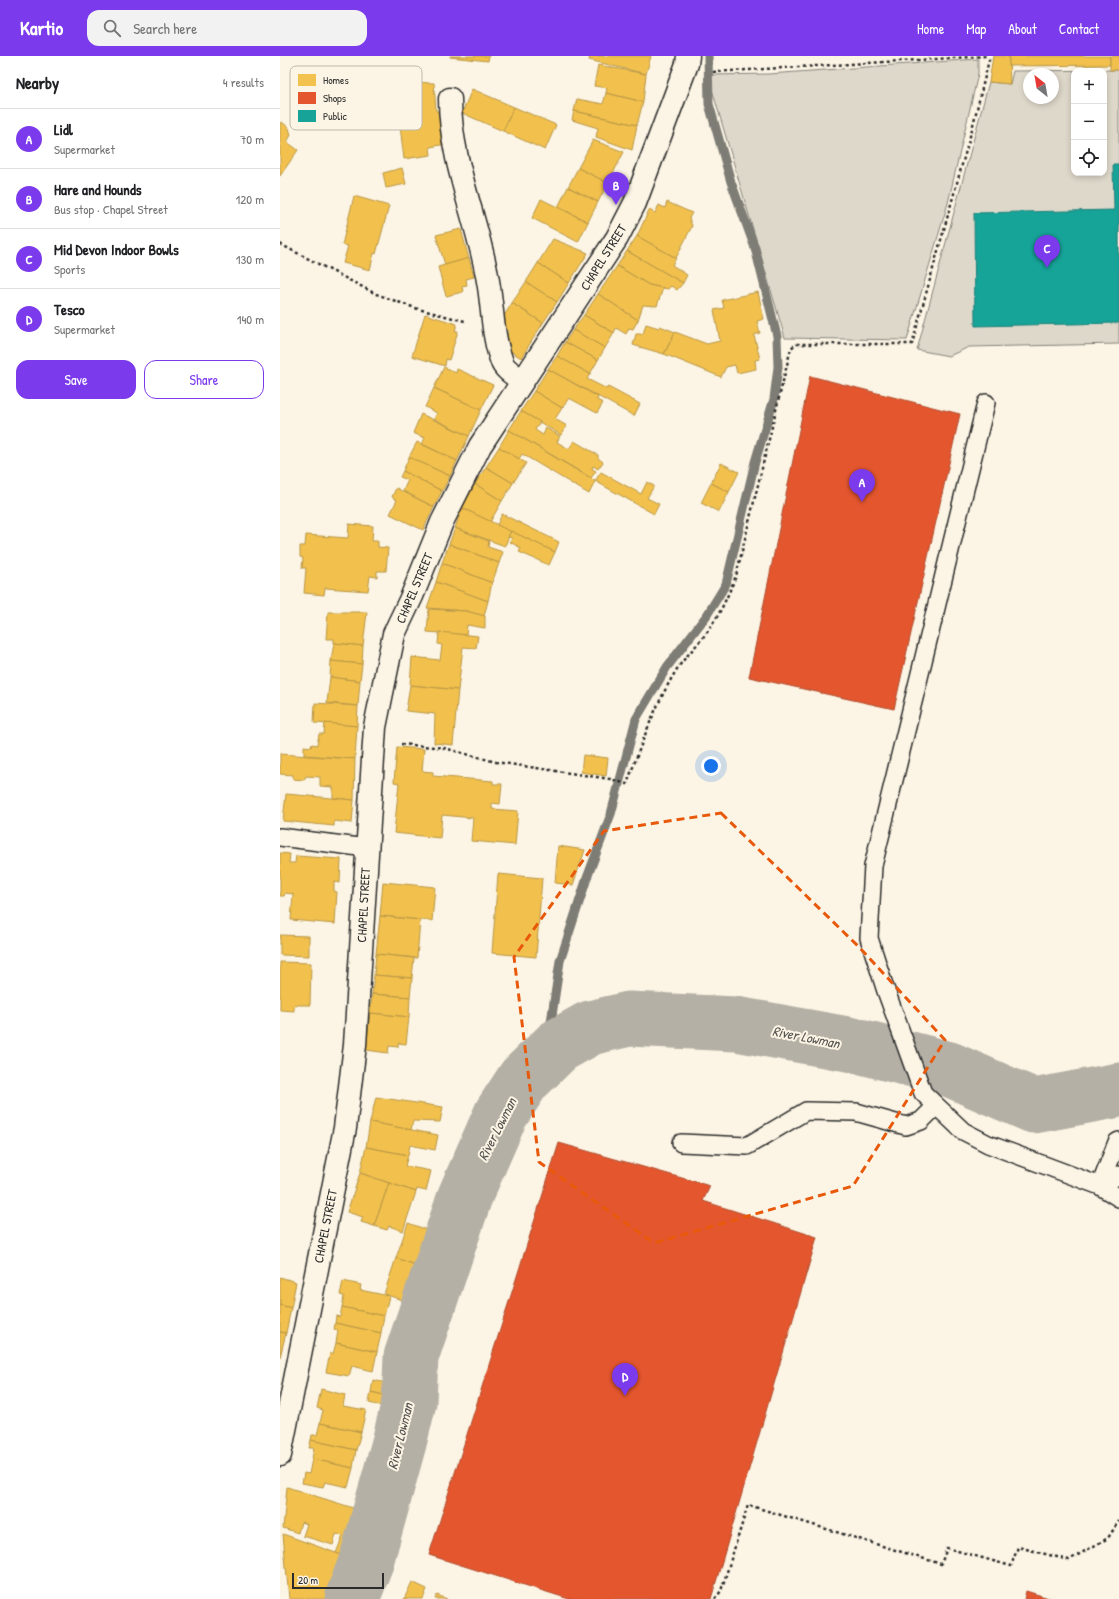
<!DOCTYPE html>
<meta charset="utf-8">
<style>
:root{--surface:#fff;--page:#f2f2f2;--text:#202124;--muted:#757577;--line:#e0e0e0;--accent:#7c3aed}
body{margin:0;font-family:"Patrick Hand",sans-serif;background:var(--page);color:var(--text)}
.controls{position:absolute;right:12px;top:12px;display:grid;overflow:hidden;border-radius:8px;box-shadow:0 2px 6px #0003}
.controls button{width:36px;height:36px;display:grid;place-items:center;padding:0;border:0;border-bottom:1px solid var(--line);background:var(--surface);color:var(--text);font:20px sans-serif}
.compass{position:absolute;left:743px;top:12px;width:36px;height:36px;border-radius:50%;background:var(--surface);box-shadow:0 2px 6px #0003;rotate:329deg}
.scale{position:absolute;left:12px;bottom:10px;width:92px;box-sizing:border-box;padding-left:4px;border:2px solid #2b2b2b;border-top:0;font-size:11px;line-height:14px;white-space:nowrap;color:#2b2b2b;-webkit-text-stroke:3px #fcf5e5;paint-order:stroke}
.you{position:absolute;left:431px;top:710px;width:14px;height:14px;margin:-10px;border:3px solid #fff;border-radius:50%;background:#1a73e8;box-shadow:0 0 0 6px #1a73e833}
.badge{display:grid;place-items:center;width:26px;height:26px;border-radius:50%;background:var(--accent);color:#fff;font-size:13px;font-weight:700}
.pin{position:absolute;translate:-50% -33px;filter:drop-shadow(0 1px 2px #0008)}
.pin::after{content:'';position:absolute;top:21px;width:14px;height:12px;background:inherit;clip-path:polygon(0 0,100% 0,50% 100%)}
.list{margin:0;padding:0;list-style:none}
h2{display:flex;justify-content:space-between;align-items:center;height:52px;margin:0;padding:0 16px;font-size:17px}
h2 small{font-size:13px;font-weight:400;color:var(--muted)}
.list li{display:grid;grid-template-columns:26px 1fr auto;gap:12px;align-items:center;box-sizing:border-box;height:60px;padding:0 16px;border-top:1px solid var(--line)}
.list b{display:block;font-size:15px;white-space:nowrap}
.list p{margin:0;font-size:13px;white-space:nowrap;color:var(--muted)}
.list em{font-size:13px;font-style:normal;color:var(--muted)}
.actions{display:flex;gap:8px;padding:12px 16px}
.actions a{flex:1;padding:9px 0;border:1px solid var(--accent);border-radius:12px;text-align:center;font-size:14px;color:var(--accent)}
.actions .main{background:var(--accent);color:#fff}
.icon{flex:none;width:22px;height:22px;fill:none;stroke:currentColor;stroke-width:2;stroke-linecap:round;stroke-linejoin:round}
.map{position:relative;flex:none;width:839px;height:1543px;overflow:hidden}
header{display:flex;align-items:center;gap:24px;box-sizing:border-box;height:56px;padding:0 20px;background:var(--accent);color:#fff}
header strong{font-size:19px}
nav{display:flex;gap:22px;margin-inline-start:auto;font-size:14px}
.search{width:280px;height:36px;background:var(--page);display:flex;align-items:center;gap:10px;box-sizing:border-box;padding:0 14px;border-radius:12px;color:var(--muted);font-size:15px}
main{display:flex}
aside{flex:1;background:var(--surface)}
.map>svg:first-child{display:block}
</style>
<header>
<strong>Kartio</strong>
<div class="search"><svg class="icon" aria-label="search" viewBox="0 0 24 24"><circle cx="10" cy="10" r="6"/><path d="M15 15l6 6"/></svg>Search here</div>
<nav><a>Home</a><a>Map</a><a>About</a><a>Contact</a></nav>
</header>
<main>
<aside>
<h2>Nearby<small>4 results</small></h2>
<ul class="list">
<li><span class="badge">A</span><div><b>Lidl</b><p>Supermarket</p></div><em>70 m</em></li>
<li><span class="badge">B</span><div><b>Hare and Hounds</b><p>Bus stop · Chapel Street</p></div><em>120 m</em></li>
<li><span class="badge">C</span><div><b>Mid Devon Indoor Bowls</b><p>Sports</p></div><em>130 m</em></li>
<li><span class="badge">D</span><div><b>Tesco</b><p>Supermarket</p></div><em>140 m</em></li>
</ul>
<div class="actions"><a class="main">Save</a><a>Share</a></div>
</aside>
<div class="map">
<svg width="839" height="1543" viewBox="0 0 839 1543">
<rect width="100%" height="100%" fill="#fcf5e5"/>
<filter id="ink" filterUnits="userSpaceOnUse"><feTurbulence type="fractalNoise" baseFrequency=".025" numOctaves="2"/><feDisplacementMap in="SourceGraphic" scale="8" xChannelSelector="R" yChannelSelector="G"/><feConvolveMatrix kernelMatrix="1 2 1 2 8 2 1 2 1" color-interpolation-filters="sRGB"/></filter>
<g filter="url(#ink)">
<g fill="#ded8ca" stroke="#84827a" fill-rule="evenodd">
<path d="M 698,3 L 698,18 L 668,147 L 627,284 L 505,282 L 431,30 L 431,19 L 489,18 Z"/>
<path d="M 839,14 L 839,288 L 689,291 L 669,300 L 637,294 L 709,26 L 730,28 L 733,15 ZM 794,15 L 824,15 L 824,117 L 794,117 ZM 749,18 L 773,18 L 773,42 L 749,42 Z"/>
</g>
<g fill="#f2c14e" stroke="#b69444">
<path d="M 170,0 L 209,0 L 208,5 L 170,1 Z"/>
<path d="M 310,0 L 371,0 L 366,18 L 309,4 Z"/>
<path d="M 713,0 L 729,0 L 730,28 L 709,26 Z"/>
<path d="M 729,0 L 830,0 L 830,9 L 729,10 Z"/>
<rect x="830" y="0" width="9" height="14"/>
<path d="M 318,9 L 366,18 L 363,46 L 326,37 L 327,32 L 314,30 Z"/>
<path d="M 129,26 L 154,27 L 156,55 L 161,55 L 166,88 L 150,91 L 151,99 L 124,103 L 120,70 L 134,68 L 132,60 L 129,60 Z"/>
<path d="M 192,33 L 234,51 L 223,75 L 182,57 Z"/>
<path d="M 326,37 L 363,46 L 357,69 L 294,55 L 297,43 L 323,48 Z"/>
<path d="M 234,51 L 276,69 L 265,94 L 223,75 Z"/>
<path d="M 294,55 L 357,69 L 352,94 L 316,81 L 318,72 L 292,64 Z"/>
<path d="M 2,66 L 9,72 L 11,79 L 7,86 L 18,94 L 0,120 L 0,67 Z"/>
<path d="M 313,84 L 344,96 L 328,127 L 298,112 Z"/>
<path d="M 122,112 L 126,128 L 106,132 L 103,117 Z"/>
<path d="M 298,112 L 328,127 L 318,146 L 288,131 Z"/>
<path d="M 288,131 L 318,146 L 308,166 L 278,151 Z"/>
<path d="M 74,140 L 109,150 L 96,198 L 94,197 L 90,214 L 63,207 L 68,190 L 62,189 Z"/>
<path d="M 261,143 L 308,166 L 298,186 L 252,162 Z"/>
<path d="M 387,146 L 412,157 L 409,162 L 412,170 L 396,202 L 357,180 L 369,154 L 375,157 L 379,149 L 385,152 Z"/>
<path d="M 181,173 L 189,203 L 165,209 L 156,179 Z"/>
<path d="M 357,180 L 396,202 L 392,209 L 407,219 L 403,227 L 347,195 Z"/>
<path d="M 273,183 L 308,197 L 289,227 L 258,207 Z"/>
<path d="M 347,195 L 403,227 L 397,234 L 391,230 L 388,233 L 369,229 L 337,210 Z"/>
<path d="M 189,202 L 194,221 L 186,223 L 187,229 L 182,230 L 183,236 L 166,240 L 158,211 Z"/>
<path d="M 258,207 L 289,227 L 277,246 L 246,226 Z"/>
<path d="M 337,210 L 369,229 L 383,232 L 377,250 L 363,249 L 358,264 L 318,238 Z"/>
<path d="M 246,226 L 277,246 L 263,267 L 232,247 Z"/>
<path d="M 478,236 L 484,263 L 477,265 L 480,277 L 474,279 L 480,303 L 475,304 L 476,313 L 457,317 L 455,309 L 446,311 L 441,321 L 384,298 L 395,276 L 427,288 L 440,285 L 434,254 L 444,252 L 442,244 Z"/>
<path d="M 318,238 L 358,264 L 353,273 L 349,272 L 346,278 L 336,272 L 334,277 L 304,259 Z"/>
<path d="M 232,247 L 263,267 L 241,302 L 224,291 L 221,287 L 229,275 L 219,268 Z"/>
<path d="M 145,258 L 177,268 L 175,275 L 178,275 L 169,304 L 166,303 L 165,310 L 132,300 Z"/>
<path d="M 304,259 L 334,277 L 325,292 L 293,274 Z"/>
<path d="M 366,268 L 379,272 L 380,270 L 395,276 L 384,298 L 353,289 L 356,278 L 363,278 Z"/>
<path d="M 293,274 L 325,292 L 318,304 L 285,286 Z"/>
<path d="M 285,286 L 318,304 L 310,318 L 277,300 Z"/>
<path d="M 277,300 L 310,318 L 307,323 L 327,333 L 328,331 L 360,348 L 354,360 L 268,313 Z"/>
<path d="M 164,311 L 176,317 L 177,313 L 213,329 L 201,354 L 154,332 Z"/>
<path d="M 268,313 L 318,341 L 317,344 L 323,347 L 317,357 L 289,342 L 282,352 L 254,335 Z"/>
<path d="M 154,332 L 201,354 L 189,380 L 154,363 L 157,357 L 145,351 Z"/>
<path d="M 254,335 L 282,352 L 275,363 L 287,370 L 281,379 L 241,355 Z"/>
<path d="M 241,355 L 260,366 L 255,374 L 263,379 L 266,372 L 280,380 L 277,386 L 289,393 L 294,385 L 318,399 L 318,402 L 323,406 L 318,413 L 313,410 L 312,413 L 316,415 L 311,422 L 229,374 Z"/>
<path d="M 141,358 L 189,380 L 177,405 L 142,388 L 145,382 L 133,377 Z"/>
<path d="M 229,374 L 315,425 L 309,438 L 242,398 L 239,403 L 219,391 Z"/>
<path d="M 137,386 L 177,405 L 170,420 L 129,401 Z"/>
<path d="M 219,391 L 246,407 L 233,427 L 206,411 Z"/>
<path d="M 129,401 L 170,420 L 162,435 L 123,415 Z"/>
<path d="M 441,407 L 459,416 L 449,436 L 431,427 Z"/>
<path d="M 206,411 L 233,427 L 222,445 L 195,428 Z"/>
<path d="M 123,415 L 162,435 L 154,451 L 123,435 L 128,424 L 120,421 Z"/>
<path d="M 321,416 L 361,438 L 367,426 L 374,430 L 367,442 L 379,448 L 374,458 L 315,425 Z"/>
<path d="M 431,427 L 449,436 L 439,456 L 421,447 Z"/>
<path d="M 195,428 L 222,445 L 210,466 L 182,452 Z"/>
<path d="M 116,432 L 154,451 L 143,474 L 110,458 L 117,444 L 112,441 Z"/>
<path d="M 182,452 L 231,475 L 225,490 L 175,472 Z"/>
<path d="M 222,458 L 279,486 L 275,496 L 217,469 Z"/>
<path d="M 69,468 L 93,470 L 92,485 L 98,485 L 98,491 L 108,492 L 106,515 L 97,515 L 97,521 L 90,520 L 88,535 L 45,532 L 44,539 L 24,537 L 26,512 L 22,512 L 23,502 L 20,501 L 20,490 L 25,490 L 26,479 L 68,482 Z"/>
<path d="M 175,472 L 209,485 L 208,491 L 223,496 L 219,507 L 169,488 Z"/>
<path d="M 231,475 L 275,496 L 269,509 L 239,496 L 241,492 L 230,486 L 232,482 L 228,481 Z"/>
<path d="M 169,488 L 219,507 L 212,527 L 162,507 Z"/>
<path d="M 162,507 L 212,527 L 208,545 L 156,526 Z"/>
<path d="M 156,526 L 208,545 L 204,560 L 186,555 L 147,552 Z"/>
<path d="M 149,553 L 186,555 L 205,560 L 205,572 L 187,569 L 186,579 L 147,576 Z"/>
<path d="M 48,556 L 87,556 L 83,590 L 54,587 L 54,583 L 46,583 Z"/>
<path d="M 159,576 L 198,580 L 196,592 L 183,591 L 178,634 L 130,629 L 132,601 L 160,604 L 162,589 L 158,588 Z"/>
<path d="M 54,587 L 83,590 L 82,608 L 51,605 Z"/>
<path d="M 51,605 L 82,608 L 80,625 L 50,621 Z"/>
<path d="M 50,621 L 80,625 L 78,650 L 47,647 Z"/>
<path d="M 130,629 L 178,634 L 173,689 L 154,687 L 155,658 L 126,655 Z"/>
<path d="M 35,647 L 78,650 L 77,670 L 34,667 Z"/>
<path d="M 45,667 L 77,670 L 75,703 L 24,699 L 24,690 L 31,691 L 32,688 L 37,689 L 39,678 L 44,678 Z"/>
<path d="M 117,691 L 144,693 L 142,715 L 153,716 L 153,720 L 213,725 L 213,728 L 222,728 L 220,748 L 212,747 L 212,753 L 238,755 L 235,789 L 191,785 L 193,762 L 162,759 L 160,782 L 114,777 L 119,727 L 114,726 Z"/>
<path d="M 0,698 L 75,703 L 74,744 L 53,742 L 53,731 L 40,730 L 40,721 L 26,720 L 24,724 L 13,723 L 13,719 L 0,718 Z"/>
<path d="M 303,699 L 328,702 L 326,720 L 301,716 Z"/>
<path d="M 6,738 L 74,744 L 72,767 L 54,765 L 54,770 L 3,765 Z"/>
<path d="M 278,790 L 305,794 L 293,829 L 275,827 Z"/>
<path d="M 0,797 L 10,798 L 9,807 L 15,807 L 16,800 L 61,803 L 60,827 L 54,826 L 54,835 L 57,836 L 55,868 L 11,864 L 13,838 L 5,837 L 4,840 L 0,840 Z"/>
<path d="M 218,818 L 262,822 L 256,901 L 212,897 Z"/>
<path d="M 103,826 L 155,831 L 152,865 L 100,860 Z"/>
<path d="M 100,860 L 140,864 L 137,902 L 96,898 Z"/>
<path d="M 0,879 L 29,880 L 29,900 L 0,899 Z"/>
<path d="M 96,898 L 134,902 L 132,922 L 94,919 Z"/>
<path d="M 0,906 L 31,907 L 30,949 L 14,949 L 14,955 L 0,954 Z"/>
<path d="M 94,919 L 132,922 L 130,941 L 92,938 Z"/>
<path d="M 92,938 L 130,941 L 129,961 L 90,957 Z"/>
<path d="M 90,957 L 129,961 L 126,988 L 118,987 L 118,991 L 109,990 L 108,997 L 86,994 Z"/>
<path d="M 96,1041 L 163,1051 L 160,1066 L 133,1065 L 131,1074 L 90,1066 Z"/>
<path d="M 90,1066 L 158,1079 L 155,1094 L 130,1089 L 128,1099 L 86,1091 Z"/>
<path d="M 86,1091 L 128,1099 L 125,1110 L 151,1115 L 146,1135 L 137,1133 L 136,1136 L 80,1117 Z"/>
<path d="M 80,1117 L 109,1127 L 94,1170 L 81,1166 L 83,1161 L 67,1156 Z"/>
<path d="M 109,1127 L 136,1136 L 123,1175 L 109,1170 L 107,1174 L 94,1170 Z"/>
<path d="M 128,1167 L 153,1176 L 141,1211 L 116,1202 Z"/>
<path d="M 116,1202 L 141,1211 L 128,1246 L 104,1238 Z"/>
<path d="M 0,1221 L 16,1226 L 11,1252 L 0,1249 Z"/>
<path d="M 63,1225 L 81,1229 L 80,1234 L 109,1240 L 104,1260 L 62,1251 L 64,1240 L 60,1239 Z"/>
<path d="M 0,1249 L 11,1252 L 6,1277 L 0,1276 Z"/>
<path d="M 62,1251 L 104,1260 L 101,1277 L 55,1267 L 56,1260 L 60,1261 Z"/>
<path d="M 55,1267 L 101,1277 L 97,1296 L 56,1287 L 58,1274 L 54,1274 Z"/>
<path d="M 0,1276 L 6,1277 L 0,1301 Z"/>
<path d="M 56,1287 L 97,1296 L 93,1315 L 72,1310 L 69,1320 L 46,1316 L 50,1297 L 53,1298 Z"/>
<path d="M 93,1324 L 115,1329 L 112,1341 L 91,1336 Z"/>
<path d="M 41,1333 L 65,1339 L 63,1350 L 86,1354 L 81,1376 L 40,1367 L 43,1354 L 37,1352 Z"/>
<path d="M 91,1336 L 112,1341 L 110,1352 L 89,1347 Z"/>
<path d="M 40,1367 L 81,1376 L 76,1394 L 31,1384 L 32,1379 L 37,1379 Z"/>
<path d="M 31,1384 L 76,1394 L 73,1412 L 32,1403 L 34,1392 L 29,1392 Z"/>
<path d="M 32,1403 L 73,1412 L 68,1431 L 45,1426 L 43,1431 L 22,1427 L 24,1417 L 29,1418 Z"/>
<path d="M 7,1431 L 86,1456 L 70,1502 L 56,1497 L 63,1480 L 56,1478 L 53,1489 L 23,1480 L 27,1468 L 21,1466 L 18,1477 L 3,1472 Z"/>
<path d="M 3,1478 L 70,1502 L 54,1543 L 9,1543 Z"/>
<path d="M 132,1526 L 147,1533 L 143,1543 L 124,1543 Z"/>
<path d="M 157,1539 L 167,1543 L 155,1543 Z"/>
</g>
<g fill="#e4572e" stroke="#ac4a2d">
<path d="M 530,320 L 680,358 L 614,653 L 469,621 Z"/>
<path d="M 279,1087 L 430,1130 L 423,1145 L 537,1181 L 431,1543 L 289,1543 L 149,1499 Z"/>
<path d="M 746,1535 L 772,1543 L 744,1543 Z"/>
</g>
<path fill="#17a398" stroke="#1d7f77" d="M 833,108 L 839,108 L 839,267 L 695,270 L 694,157 L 834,154 Z"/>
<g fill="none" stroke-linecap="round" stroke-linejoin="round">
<path stroke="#7d7b74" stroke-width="9" d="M 278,990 L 270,973 L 280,905 L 307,822 L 331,758 L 356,663 L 387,611 L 427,559 L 446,528 L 475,406 L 494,343 L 498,311 L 497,280 L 475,192 L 451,126 L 429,48 L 428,0"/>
<path stroke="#b4b0a5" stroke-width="55" d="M 72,1543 L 86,1506 L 119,1387 L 129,1346 L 131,1301 L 185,1140 L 221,1058 L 244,1023 L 278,990 L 310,972 L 349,963 L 456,968 L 579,990 L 669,1013 L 754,1050 L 839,1034"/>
<defs>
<g id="service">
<path d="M 706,347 L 593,810 L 589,882 L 605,932 L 643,1037 L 683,1075 L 708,1088 L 820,1130 L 839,1142"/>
<path d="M 0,781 L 87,792"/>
<path d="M 839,1085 L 837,1086 L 820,1130 L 839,1119"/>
<path d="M 401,1087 L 467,1090 L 526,1055 L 576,1056 L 626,1070 L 641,1065 L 656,1050"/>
</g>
<g id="minor">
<path d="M 170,43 C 170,106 198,164 208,225 C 213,252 212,280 222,306 C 224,313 236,320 242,325"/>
<path d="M 0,1399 L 65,1072 L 75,989 L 95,671 L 114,578 L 132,540 L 162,466 L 200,390 L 337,182 L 355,147 L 407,8 L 408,0"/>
</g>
</defs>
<use href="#service" stroke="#2b2b2b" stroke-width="20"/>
<use href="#minor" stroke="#2b2b2b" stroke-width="25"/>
<g stroke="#2b2b2b" stroke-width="2.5" stroke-dasharray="3 3" stroke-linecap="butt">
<path d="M 433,16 L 707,0"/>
<path d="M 0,188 L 96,238 L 138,253 L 185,265"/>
<path d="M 121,688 L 164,692 L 216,706 L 330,723 L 347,728 C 361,688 375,649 397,613 C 407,598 420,587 430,572 C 441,556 448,539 456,520 L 511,292 L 516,288 L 632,288 L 692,73 L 710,0"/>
<path d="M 435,1543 L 441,1535 L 468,1449 L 661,1508 L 667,1492 L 731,1510 L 738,1491 L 789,1504 L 828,1482 L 839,1465"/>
</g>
<use href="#service" stroke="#fcf5e5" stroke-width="17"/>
<use href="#minor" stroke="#fcf5e5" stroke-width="22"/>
</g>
</g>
<path fill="none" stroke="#e8590c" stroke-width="3" stroke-dasharray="8 5" stroke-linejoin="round" d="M 441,757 L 579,891 L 665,984 L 573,1130 L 374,1187 L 259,1106 L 234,901 L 324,775 Z"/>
<g text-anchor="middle" stroke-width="4" stroke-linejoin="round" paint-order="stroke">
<g font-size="13" fill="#2b2b2b" stroke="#fcf5e5">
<text transform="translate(323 201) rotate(-58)" y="5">CHAPEL STREET</text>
<text transform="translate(134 532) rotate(-67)" y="5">CHAPEL STREET</text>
<text transform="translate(83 849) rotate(-87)" y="5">CHAPEL STREET</text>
<text transform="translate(45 1170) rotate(-79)" y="5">CHAPEL STREET</text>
</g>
<g font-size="14" font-style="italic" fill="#545350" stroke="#fcf5e5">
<text transform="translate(526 981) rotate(11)" y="5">River Lowman</text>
<text transform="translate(217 1073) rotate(-63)" y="5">River Lowman</text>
<text transform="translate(120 1380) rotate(-76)" y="5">River Lowman</text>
</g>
</g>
<rect x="10" y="10" width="132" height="64" rx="6" fill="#fcf5e5" stroke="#bdb8ad" stroke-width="1"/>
<rect x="18" y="18" width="18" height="12" fill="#f2c14e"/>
<rect x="18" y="36" width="18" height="12" fill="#e4572e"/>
<rect x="18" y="54" width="18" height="12" fill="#17a398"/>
<g font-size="11" fill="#2b2b2b">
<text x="43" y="28">Homes</text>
<text x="43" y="46">Shops</text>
<text x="43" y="64">Public</text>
</g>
</svg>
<div class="controls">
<button>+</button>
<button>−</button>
<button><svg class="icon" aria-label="locate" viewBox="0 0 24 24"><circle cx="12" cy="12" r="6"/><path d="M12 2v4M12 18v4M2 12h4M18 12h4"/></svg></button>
</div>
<svg class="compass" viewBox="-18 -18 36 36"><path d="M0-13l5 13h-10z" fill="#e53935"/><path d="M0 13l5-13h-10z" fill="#757577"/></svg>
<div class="scale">20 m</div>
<div class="you"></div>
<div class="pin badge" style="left:582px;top:446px">A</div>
<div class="pin badge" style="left:336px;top:149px">B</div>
<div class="pin badge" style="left:767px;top:212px">C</div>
<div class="pin badge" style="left:345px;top:1340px">D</div>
</div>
</main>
